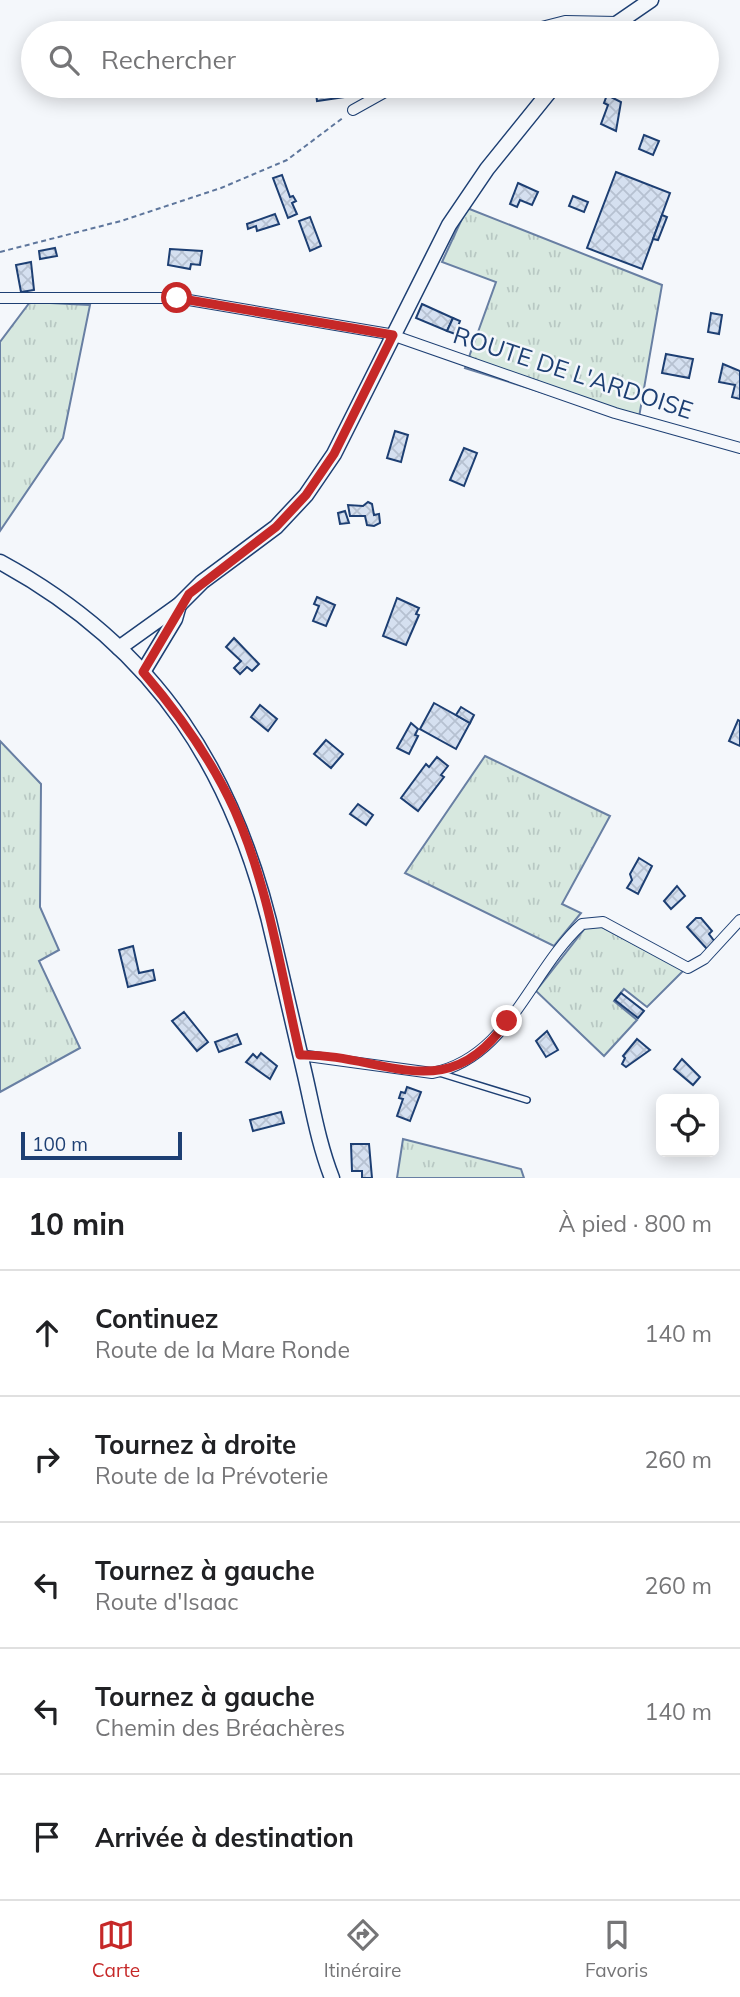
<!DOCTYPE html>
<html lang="fr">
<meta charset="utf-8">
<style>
:root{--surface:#fff;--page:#f6f6f6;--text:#202124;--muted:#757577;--line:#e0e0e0;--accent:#c62828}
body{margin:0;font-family:Mulish,sans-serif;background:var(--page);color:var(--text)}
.controls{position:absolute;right:21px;bottom:21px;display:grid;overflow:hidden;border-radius:10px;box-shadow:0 4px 18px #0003}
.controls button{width:63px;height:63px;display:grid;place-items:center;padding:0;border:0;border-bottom:2px solid var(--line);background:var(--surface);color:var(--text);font:35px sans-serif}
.scale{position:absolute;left:21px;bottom:18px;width:161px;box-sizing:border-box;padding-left:7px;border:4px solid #1d3f73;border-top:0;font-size:19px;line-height:24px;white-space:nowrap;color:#1d3f73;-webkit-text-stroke:5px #f4f7fb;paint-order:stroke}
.stop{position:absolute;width:21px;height:21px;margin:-16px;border:5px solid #c62828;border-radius:50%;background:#fff}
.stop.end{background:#c62828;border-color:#fff;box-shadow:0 2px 7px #0008}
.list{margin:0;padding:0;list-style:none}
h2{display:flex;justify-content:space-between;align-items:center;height:91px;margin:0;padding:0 28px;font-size:30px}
h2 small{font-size:23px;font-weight:400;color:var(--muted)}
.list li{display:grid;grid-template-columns:46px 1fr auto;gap:21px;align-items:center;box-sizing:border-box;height:126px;padding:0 28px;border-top:2px solid var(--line)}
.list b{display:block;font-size:26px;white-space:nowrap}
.list p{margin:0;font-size:23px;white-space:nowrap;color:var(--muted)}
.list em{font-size:23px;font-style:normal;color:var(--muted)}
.icon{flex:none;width:38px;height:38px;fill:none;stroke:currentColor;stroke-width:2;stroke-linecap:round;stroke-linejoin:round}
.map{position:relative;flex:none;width:740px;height:1178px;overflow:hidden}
.search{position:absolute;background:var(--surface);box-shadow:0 4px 18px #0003;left:21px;right:21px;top:21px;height:77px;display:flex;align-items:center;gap:18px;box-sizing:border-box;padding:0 24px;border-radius:38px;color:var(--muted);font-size:26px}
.sheet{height:721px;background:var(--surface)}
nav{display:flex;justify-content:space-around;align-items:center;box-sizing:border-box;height:98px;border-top:2px solid var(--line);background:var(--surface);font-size:19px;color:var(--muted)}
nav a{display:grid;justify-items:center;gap:4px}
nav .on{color:var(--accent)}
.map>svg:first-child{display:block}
</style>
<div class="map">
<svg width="740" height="1178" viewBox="0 0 740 1178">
<defs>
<pattern id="grass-tufts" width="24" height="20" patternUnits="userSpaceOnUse" patternTransform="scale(1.75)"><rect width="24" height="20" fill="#d7e8df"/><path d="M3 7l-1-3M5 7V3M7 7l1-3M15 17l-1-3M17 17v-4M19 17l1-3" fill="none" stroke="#b8c8c3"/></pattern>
<pattern id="building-cross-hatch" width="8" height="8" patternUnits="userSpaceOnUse" patternTransform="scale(1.75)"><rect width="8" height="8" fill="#d5e0f0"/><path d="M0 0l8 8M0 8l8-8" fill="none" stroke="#b6c1d1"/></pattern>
</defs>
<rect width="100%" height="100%" fill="#f4f7fb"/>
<g fill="url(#grass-tufts)" stroke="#687fa3" stroke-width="2">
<path d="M 467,208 L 662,285 L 638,423 L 465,368 L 496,282 L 442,262 Z"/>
<path d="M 30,302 L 90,305 L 63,438 L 0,531 L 0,342 Z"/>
<path d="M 0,741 L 41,784 L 40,907 L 59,950 L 39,961 L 80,1048 L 0,1092 Z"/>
<path d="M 485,756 L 610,816 L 562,904 L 581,913 L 554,946 L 405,873 Z"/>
<path d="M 598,925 L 684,970 L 647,1007 L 624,989 L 614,1001 L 637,1020 L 604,1056 L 536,991 L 586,927 Z"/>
<path d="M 403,1139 L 521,1169 L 524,1178 L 397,1178 Z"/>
</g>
<g fill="url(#building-cross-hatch)" stroke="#1d3f73" stroke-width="2">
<path d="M 321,86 L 350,86 L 352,96 L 317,101 L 316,93 L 321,93 Z"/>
<path d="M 668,86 L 683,86 L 680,94 L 667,89 Z"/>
<path d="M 607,95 L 621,102 L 616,131 L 601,124 L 608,105 L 604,103 Z"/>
<path d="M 644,135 L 659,141 L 653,155 L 639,149 Z"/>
<path d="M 616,172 L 670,193 L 642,269 L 587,248 Z"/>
<path d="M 282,175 L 290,197 L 293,196 L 296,201 L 292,203 L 297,214 L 288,218 L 273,178 Z"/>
<path d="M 518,183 L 538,192 L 532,205 L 520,200 L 517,207 L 510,204 Z"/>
<path d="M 573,196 L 588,202 L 584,212 L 569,206 Z"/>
<path d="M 275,214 L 279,224 L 257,231 L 256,226 L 248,229 L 247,224 Z"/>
<path d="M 662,215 L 667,217 L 658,240 L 653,239 Z"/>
<path d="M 310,217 L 321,246 L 310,251 L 299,221 Z"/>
<path d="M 55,248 L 57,256 L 40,259 L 39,251 Z"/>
<path d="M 170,249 L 202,251 L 200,265 L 191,264 L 190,269 L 168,265 Z"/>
<path d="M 31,262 L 34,290 L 21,292 L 16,265 Z"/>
<path d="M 422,304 L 453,318 L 447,331 L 416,318 Z"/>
<path d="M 711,313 L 722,315 L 719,334 L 708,332 Z"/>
<path d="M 453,318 L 460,321 L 455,334 L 447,331 Z"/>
<path d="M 666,354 L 693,359 L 689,378 L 662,373 Z"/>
<path d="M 723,364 L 740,371 L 740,399 L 732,397 L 735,385 L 719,382 Z"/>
<path d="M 395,431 L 408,435 L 401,462 L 387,458 Z"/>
<path d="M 464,448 L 477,453 L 464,486 L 450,480 Z"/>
<path d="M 368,502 L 372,504 L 374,515 L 379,514 L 380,523 L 374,526 L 367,525 L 365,516 L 350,516 L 348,505 L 363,506 Z"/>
<path d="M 345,511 L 349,523 L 340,524 L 338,513 Z"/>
<path d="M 317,597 L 335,605 L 326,626 L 313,621 L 319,606 L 314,604 Z"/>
<path d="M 397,598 L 419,608 L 416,614 L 419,615 L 406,645 L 383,636 Z"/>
<path d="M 234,638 L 259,664 L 252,671 L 247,667 L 240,674 L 234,668 L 241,661 L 226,647 Z"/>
<path d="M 434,703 L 470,723 L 456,749 L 420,729 Z"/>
<path d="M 260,705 L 277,719 L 268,731 L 251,717 Z"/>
<path d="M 461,707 L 474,715 L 470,723 L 456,715 Z"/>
<path d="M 738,720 L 740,721 L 740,746 L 729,741 Z"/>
<path d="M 411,723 L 418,729 L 415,735 L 418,736 L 409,754 L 397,748 Z"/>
<path d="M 326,740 L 343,754 L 331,768 L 314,754 Z"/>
<path d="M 437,757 L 448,766 L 441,775 L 444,777 L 418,811 L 401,798 L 426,764 L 429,767 Z"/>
<path d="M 358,804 L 373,815 L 366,825 L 350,814 Z"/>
<path d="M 639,858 L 652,866 L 638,894 L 627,888 L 632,880 L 630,874 Z"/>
<path d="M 677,886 L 685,896 L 671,909 L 664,901 Z"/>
<path d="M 696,918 L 701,918 L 712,931 L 709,934 L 715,942 L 707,949 L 687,927 Z"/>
<path d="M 133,946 L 139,973 L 153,970 L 155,980 L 128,987 L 119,950 Z"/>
<path d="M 621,993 L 644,1011 L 638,1018 L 615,1000 Z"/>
<path d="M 184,1012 L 208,1042 L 197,1051 L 172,1021 Z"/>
<path d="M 547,1031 L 558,1050 L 546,1057 L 536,1041 Z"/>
<path d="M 237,1034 L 241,1044 L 219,1052 L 215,1042 Z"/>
<path d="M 637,1039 L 650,1050 L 626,1067 L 622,1064 L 625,1058 L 623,1056 Z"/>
<path d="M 261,1053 L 277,1066 L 270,1079 L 246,1062 L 253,1054 L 257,1058 Z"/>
<path d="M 682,1059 L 700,1077 L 693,1085 L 674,1069 Z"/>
<path d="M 407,1087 L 421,1092 L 410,1121 L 397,1116 L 403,1099 L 399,1098 L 401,1092 L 405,1093 Z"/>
<path d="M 281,1112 L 284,1123 L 253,1131 L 250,1120 Z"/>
<path d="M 351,1144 L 369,1144 L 372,1178 L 362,1178 L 362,1171 L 352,1171 Z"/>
</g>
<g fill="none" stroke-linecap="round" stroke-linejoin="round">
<defs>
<path id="lane" d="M 436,1072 L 527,1100"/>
<g id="street">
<path d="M 518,33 L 565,21 L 617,22"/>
<path d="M 353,110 L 396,86"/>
<path d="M 0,298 L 177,298 L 389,334 L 615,413 L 740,448"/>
<path d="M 300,1055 L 432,1073 C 509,1058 530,971 582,924 L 603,922 L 688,968 L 704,959 L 740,920"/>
</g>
<g id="secondary">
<path d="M 603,33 L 651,0"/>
<path d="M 0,562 C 158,648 237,774 275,946 C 285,989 295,1032 305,1075 C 313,1110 319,1145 332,1178"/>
<path d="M 119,648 L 179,605 L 202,582 L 276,527 L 306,495 L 334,454 L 449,225 L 487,169 L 554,86"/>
<path d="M 143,672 L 175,619 L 179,605"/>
</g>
</defs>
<use href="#lane" stroke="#1d3f73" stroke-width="8"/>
<use href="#street" stroke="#1d3f73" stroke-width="12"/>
<use href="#secondary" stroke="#1d3f73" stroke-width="17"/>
<path stroke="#5e769c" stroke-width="2" stroke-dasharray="5 3.5" stroke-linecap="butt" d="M 0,252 L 121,221 L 221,188 L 287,160 L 344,117"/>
<use href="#lane" stroke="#f4f7fb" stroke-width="5"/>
<use href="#street" stroke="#f4f7fb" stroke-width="10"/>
<use href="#secondary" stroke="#f4f7fb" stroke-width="14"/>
</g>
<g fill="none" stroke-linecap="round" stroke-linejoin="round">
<path stroke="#c62828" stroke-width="9" d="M 177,298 L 393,335 L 334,454 L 306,495 L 276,527 L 189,594 L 143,672 C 179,714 212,760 235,811 C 269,888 281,974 300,1055 C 382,1053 447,1110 507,1021"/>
</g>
<g text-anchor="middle" stroke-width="5" stroke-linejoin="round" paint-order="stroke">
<g font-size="24" fill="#1d3f73" stroke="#f4f7fb">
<text transform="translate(573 373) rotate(18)" y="8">ROUTE DE L'ARDOISE</text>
</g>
</g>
</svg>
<div class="controls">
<button><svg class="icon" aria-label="locate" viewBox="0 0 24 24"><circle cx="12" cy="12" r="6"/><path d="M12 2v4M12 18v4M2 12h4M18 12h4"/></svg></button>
</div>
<div class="scale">100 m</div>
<div class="stop" style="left:177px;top:298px"></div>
<div class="stop end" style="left:507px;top:1021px"></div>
<div class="search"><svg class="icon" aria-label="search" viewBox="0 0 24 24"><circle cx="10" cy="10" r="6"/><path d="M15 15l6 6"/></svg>Rechercher</div>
</div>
<section class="sheet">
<h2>10 min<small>À pied · 800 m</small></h2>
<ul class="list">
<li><svg class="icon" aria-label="ahead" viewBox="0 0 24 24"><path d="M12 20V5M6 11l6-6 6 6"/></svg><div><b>Continuez</b><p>Route de la Mare Ronde</p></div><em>140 m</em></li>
<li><svg class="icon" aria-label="right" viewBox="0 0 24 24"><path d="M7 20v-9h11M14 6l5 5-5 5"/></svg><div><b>Tournez à droite</b><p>Route de la Prévoterie</p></div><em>260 m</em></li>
<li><svg class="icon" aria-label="left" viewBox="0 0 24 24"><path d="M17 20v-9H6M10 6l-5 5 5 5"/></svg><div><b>Tournez à gauche</b><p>Route d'Isaac</p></div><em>260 m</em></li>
<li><svg class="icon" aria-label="left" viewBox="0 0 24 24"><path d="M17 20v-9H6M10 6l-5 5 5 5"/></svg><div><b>Tournez à gauche</b><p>Chemin des Bréachères</p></div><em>140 m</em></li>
<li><svg class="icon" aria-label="arrive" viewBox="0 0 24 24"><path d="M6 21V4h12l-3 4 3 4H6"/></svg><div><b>Arrivée à destination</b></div></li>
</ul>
</section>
<nav>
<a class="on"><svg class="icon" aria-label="map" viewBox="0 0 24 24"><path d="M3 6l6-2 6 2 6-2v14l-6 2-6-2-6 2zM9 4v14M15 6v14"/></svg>Carte</a>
<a><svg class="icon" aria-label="directions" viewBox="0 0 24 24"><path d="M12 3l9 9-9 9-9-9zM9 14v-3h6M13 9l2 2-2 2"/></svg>Itinéraire</a>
<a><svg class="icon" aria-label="saved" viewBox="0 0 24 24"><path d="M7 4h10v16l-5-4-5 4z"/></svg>Favoris</a>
</nav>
